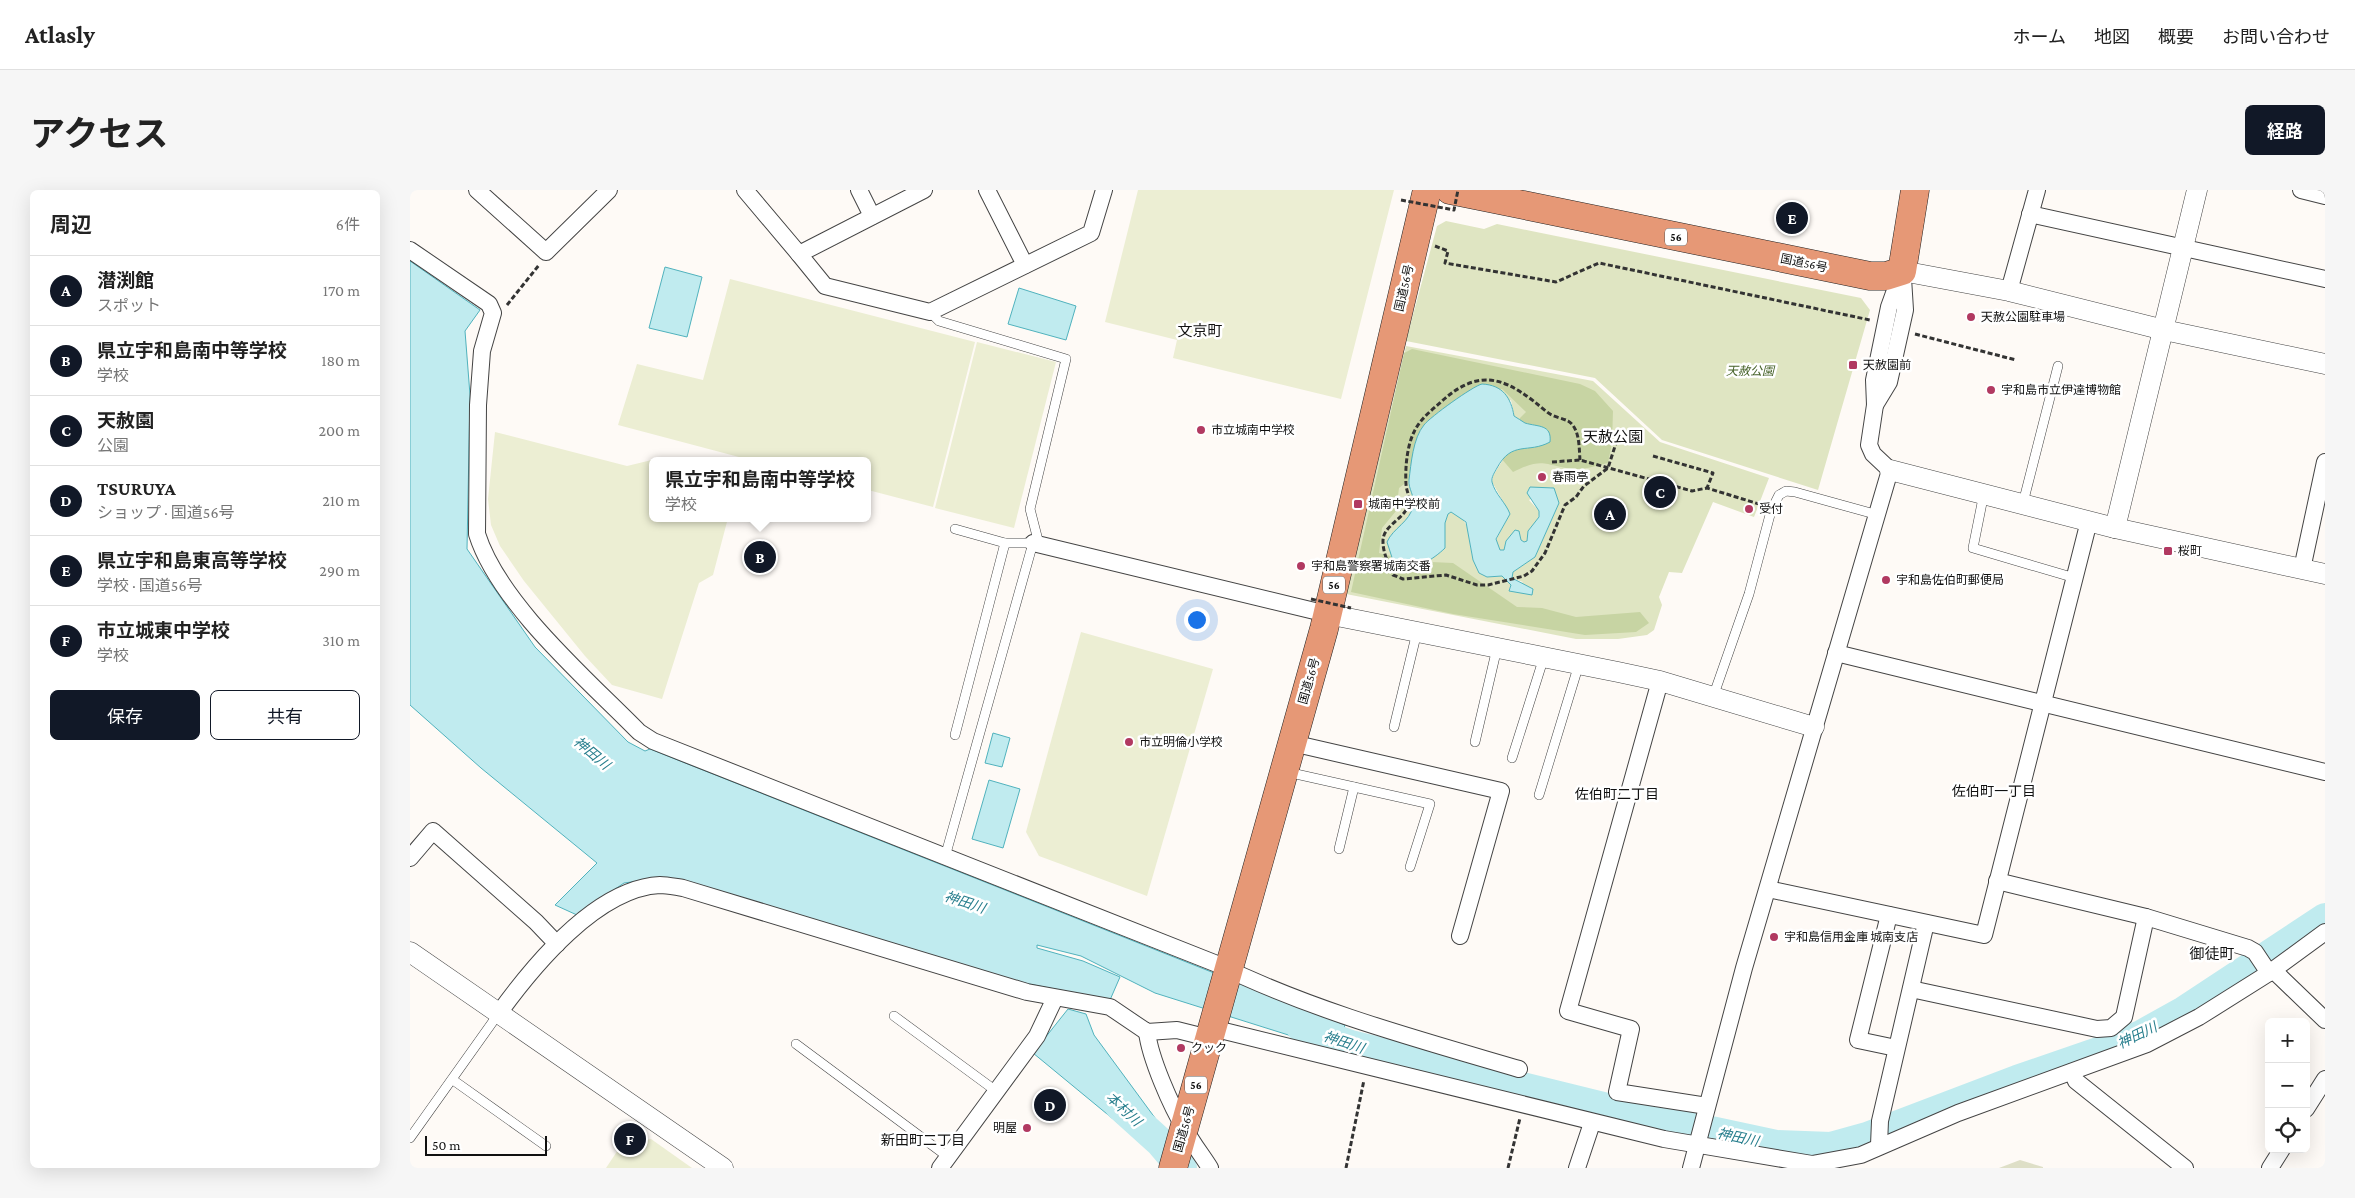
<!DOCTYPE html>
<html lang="ja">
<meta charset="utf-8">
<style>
:root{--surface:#fff;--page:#f6f6f6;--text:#222;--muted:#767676;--line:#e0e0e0;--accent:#111827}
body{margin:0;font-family:"Crimson Pro","Noto Sans JP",serif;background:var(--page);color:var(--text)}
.controls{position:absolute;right:15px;bottom:15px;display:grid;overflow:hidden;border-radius:8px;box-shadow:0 5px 20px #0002}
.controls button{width:45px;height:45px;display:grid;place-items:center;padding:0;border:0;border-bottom:1px solid var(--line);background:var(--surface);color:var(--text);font:25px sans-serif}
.scale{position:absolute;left:15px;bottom:12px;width:122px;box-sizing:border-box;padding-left:5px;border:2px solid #111;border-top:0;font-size:14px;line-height:18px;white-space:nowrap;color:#111;-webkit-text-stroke:4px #fff;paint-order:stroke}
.you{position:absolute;left:786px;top:429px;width:18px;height:18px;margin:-12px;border:4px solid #fff;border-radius:50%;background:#1a73e8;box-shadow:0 0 0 8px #1a73e833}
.badge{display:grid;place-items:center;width:32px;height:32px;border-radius:50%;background:var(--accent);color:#fff;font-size:16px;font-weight:700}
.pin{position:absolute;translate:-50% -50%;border:2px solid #fff;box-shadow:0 1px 5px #0006}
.popup{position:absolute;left:239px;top:267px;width:222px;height:65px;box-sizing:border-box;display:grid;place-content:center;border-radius:8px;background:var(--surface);filter:drop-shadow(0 1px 4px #0005);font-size:16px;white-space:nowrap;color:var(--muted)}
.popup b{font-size:19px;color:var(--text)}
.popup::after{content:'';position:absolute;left:50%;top:100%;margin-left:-10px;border:10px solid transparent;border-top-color:var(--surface)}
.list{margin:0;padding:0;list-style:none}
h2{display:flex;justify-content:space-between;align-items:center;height:65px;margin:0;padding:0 20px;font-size:21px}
h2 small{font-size:16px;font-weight:400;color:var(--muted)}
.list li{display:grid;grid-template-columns:32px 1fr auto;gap:15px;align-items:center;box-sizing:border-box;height:70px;padding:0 20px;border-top:1px solid var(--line)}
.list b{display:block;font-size:19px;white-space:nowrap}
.list p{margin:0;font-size:16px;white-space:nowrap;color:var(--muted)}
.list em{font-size:16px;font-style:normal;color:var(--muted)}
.actions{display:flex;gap:10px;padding:15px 20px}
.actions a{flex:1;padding:11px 0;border:1px solid var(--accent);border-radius:8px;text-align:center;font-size:18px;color:var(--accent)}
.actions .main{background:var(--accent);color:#fff}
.icon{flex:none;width:28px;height:28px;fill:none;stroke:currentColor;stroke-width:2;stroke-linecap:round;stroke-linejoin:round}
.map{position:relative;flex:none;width:1915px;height:978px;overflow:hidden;border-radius:8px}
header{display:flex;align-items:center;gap:30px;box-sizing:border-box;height:70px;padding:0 25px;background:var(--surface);border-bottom:1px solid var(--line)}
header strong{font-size:24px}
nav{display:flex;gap:28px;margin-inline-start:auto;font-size:18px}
.intro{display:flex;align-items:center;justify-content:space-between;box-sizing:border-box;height:120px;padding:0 30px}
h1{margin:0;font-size:35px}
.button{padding:12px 22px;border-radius:8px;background:var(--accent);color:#fff;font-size:18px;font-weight:700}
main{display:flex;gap:30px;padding:0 30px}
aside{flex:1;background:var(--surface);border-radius:8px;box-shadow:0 5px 20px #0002}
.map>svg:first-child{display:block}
</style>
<header>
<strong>Atlasly</strong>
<nav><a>ホーム</a><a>地図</a><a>概要</a><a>お問い合わせ</a></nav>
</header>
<div class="intro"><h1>アクセス</h1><a class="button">経路</a></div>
<main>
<aside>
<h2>周辺<small>6件</small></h2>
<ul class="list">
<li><span class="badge">A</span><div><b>潜渕館</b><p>スポット</p></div><em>170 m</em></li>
<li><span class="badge">B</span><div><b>県立宇和島南中等学校</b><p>学校</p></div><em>180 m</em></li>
<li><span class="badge">C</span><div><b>天赦園</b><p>公園</p></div><em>200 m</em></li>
<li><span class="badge">D</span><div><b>TSURUYA</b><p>ショップ · 国道56号</p></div><em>210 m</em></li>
<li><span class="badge">E</span><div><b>県立宇和島東高等学校</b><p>学校 · 国道56号</p></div><em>290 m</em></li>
<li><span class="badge">F</span><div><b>市立城東中学校</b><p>学校</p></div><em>310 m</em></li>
</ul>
<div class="actions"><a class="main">保存</a><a>共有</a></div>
</aside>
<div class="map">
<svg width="1915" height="978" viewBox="0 0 1915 978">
<rect width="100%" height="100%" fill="#fefaf6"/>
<g fill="#dfe5c2" fill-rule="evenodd">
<path d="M 1036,31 L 1074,39 L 1087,34 L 1451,108 L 1460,120 L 1408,300 L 1252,250 L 1185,188 L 996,151 L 1027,36 Z"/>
<path d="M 996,156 L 1183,191 L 1250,252 L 1359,288 L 1344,327 L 1303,312 L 1272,383 L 1259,382 L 1249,407 L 1252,415 L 1244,440 L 1237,445 L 1208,449 L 1166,449 L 936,404 ZM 1101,210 L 1104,226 L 1115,233 L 1083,286 L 1082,292 L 1100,324 L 1086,350 L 1090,360 L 1094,360 L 1096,351 L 1110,345 L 1110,350 L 1114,352 L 1117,351 C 1118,334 1129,337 1129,321 L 1119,310 L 1141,297 L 1149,313 L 1125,367 L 1103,382 L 1102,388 L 1113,392 L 1099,400 L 1101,395 L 1092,386 L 1077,387 C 1073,381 1065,375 1063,368 C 1057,349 1064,331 1041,322 L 1038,324 L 1035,333 L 1035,358 L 980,346 C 998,330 1010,318 999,293 Z"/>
</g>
<path fill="#c7d4a3" d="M 1002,159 L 1170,194 L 1185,201 L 1203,221 L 1202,253 L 1198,273 C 1189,275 1177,279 1167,279 C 1136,278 1137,265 1103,282 L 1090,267 L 1098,240 L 1116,222 L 1092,199 L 1069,205 L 1012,280 L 989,298 L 986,321 L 972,338 L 969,363 L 999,371 L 1043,373 L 1107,417 L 1132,418 L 1166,427 L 1230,422 L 1239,433 L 1226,442 L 1175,445 L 1043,424 L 941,402 L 994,163 Z"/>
<path fill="#dedfc7" d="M 1610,970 L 1633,977 L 1633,978 L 1589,978 Z"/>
<g fill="#eceed3">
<path d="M 728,0 L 984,0 L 931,209 L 763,168 L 767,150 L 695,132 Z"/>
<path d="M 320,89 L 565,152 L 523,317 L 458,300 L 458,271 L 344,271 L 208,235 L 227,174 L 293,190 Z"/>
<path d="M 567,152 L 646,172 L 604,338 L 525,318 Z"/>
<path d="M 85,242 L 217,276 L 250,268 L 260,271 L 242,271 L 242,328 L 318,328 L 303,385 L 289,393 L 252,509 L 202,495 L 175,466 L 114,391 L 90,356 L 81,335 L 78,309 Z"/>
<path d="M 671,442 L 803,479 L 737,706 L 629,666 L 616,642 Z"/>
<path d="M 241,949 L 282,978 L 196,978 L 212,954 Z"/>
</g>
<g fill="#c0ebef" stroke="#50b2bd">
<path d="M 0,71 L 70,120 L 55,141 L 60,205 L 57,359 L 125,457 L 218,552 L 235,561 L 240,559 L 935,835 L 926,860 L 745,803 L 671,766 L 627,755 L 627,758 L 673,771 L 710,787 L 700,810 L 604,791 L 251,688 L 214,693 L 167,725 L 145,715 L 187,673 L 71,578 L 0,515 Z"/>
<path d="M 255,77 L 292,87 L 277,147 L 239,138 Z"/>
<path d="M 609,98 L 666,116 L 656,150 L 598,134 Z"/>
<path d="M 1072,194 C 1093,195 1101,208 1104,226 C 1108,228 1111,231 1115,233 C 1128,237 1142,234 1140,252 C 1118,264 1102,250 1087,278 C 1085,282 1081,287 1082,292 C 1085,304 1096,313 1100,324 L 1086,349 L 1090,360 L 1094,360 L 1096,351 L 1105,340 L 1109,341 L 1111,350 L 1114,352 L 1117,351 L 1118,341 L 1129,327 L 1129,321 L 1117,303 L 1120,297 L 1144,298 L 1149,313 L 1125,367 L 1103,382 L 1102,388 L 1123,399 L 1122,405 L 1099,401 L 1101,395 L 1092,386 L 1077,387 L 1069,383 L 1063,370 L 1056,332 L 1041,322 L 1038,324 L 1035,333 L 1035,358 C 1024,369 1003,382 986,380 L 977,352 C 983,338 1000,332 1003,316 C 1005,305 998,299 999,290 C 1001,274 1003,248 1014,235 C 1020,227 1063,196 1072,194 Z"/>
<path d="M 583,543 L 600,548 L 592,577 L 575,573 Z"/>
<path d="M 579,590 L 610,599 L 593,658 L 562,649 Z"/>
<path d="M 658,819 L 676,824 L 684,845 L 748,932 L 731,952 L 623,863 Z"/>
</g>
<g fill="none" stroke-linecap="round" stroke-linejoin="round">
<g stroke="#c0ebef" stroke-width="30">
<path d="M 891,837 L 941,855 L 1226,925 L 1366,955 L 1421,957 L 1457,947 L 1607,890 L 1700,858 L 1731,845 L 1774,821 L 1915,728"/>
<path d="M 709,915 L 750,952 L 772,978"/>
</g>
<defs>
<g id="service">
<path d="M 520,122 L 529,131 L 656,169 L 620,319 L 629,354"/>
<path d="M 1574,303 L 1563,358 L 1665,388"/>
<path d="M 1613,313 L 1648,176"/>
<path d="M 1303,507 L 1339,404 L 1361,321 L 1369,305 L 1376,301 L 1385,302 L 1468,325"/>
<path d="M 984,537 L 1007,442"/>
<path d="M 545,545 L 595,353"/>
<path d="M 1065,552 L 1087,458"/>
<path d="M 1102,568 L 1134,467"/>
<path d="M 877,582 L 1020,614 L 1000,677"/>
<path d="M 1129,605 L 1169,474"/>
<path d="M 929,659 L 944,597"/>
<path d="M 535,667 L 623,353 L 595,353 L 545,339"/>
<path d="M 484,826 L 586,901"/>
<path d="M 386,854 L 538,967"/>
<path d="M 43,890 L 136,956"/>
<path d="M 0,948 L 89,823"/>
</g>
<g id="minor">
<path d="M 67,0 L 136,62 L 199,0"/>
<path d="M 335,0 L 389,64 L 514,0"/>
<path d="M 449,0 L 462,26"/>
<path d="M 577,0 L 615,75"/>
<path d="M 1891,0 L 1915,6"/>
<path d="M 1620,24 L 1915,89"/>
<path d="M 0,60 L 79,114 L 83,123 L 72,161 L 68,215 L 67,344 C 89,414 178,490 229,542 L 243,551 L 807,774 C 903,821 1007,849 1109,879"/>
<path d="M 389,64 L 415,96 L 520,122 L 681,43 L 694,0"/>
<path d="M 1599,101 L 1627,0"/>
<path d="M 1465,215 L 1479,192 L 1495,120 L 1493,88"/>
<path d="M 623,353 L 917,424"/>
<path d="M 1892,379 L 1915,272"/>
<path d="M 1426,463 L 1915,582"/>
<path d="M 1250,491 L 1158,821 L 1221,839 L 1207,902 L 1297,916"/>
<path d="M 882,553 L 1091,601 L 1050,746"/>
<path d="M 0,668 L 23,641 L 126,732 L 147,754"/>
<path d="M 1587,691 L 1736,727 L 1838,758 L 1845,762 L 1859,783"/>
<path d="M 1358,699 L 1574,745 L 1679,331"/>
<path d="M 1479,725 L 1448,850 L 1486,858"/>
<path d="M 1863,780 L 1915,830"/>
<path d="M 1501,799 L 1687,839 L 1701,838 L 1714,827 L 1736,727"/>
<path d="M 89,823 C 123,776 187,698 250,695 C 257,695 266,697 273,698 L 617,802 L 700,817 L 737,842 L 767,840 L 799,848"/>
<path d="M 802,838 L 1254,949 L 1402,974 L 1451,965 L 1548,923 L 1737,854 L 1789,827 L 1859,783 L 1915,742"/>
<path d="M 737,842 C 740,868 761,916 775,939 C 782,953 792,965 800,978"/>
<path d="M 1662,882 L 1666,891 L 1775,978"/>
<path d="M 1896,919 L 1915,889"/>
<path d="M 1469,955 L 1470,931 L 1516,733"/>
<path d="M 530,978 L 627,846 L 645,808"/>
<path d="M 1167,978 L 1182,933"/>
<path d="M 1281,978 L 1334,778 L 1480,280 L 1463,264 L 1459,255 L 1465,215 L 1464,190 L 1479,117 L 1492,81"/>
<path d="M 1860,978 L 1872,959"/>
</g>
<g id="tertiary">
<path d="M 1492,81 L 1599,101 L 1754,140 L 1915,174"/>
<path d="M 1480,280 L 1705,338 L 1915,384"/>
<path d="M 1705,338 L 1787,0"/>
<path d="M 917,424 L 1208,482 L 1250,491 L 1404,537"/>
<path d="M 0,762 L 313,978"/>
</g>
<g id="trunk">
<path d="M 1040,0 L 1460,86 L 1476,86 L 1492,81 L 1505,0"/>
<path d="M 763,978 L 914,439 L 1017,0"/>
</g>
</defs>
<use href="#service" stroke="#444" stroke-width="10"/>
<use href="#minor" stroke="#444" stroke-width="18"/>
<use href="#tertiary" stroke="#444" stroke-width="21"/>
<use href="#trunk" stroke="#222" stroke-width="29"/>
<g stroke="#333" stroke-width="3" stroke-dasharray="5 2.5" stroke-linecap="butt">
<path d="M 1025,56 L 1038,61 L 1035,73 L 1146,92 L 1189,73 L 1460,130"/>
<path d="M 97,115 L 129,75"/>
<path d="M 1505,144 L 1606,170"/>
<path d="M 1243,266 L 1303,283 L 1297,298"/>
<path d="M 1170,270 C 1169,258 1170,238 1158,231 C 1152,228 1143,227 1137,222 C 1100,191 1073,174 1032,211 C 1022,220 1010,229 1004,242 C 997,256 995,278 996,294 C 996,300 1000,306 999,313 C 996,329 972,335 973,352 C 973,363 979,375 983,385 L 993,389 L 1036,385 L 1067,395 L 1078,395 L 1114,386 L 1122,381 L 1135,363 L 1155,315 L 1166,307 L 1174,296 L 1198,278 L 1207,250"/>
<path d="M 1142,272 L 1170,270 L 1282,301 L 1297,298 L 1352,315"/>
<path d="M 936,978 L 954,890"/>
<path d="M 1098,978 L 1110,928"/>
</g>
<use href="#service" stroke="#fff" stroke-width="9"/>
<use href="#minor" stroke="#fff" stroke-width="16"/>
<use href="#tertiary" stroke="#fff" stroke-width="20"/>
<use href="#trunk" stroke="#e69876" stroke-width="28"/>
<g stroke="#333" stroke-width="3" stroke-dasharray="5 2.5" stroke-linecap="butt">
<path d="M 991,10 L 1044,20 L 1048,0"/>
<path d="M 901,409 L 941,418"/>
</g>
</g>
<g fill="#b13961" stroke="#fff" stroke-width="2">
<circle cx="1561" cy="127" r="5"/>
<rect x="1438" y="170" width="10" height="10" rx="2.5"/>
<circle cx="1581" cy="200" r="5"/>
<circle cx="791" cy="240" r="5"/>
<circle cx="1132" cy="287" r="5"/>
<rect x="943" y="309" width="10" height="10" rx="2.5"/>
<circle cx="1339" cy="319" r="5"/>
<rect x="1753" y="356" width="10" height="10" rx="2.5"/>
<circle cx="891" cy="376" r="5"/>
<circle cx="1476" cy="390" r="5"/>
<circle cx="719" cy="552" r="5"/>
<circle cx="1364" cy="747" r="5"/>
<circle cx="771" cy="858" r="5"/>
<circle cx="617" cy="938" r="5"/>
</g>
<g text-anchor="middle" stroke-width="5" stroke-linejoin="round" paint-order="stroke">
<g fill="#fff" stroke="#585858" stroke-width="1">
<rect x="1255" y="38.5" width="22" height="17" rx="4"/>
<rect x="913" y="386.5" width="22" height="17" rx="4"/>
<rect x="775" y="886.5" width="22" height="17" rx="4"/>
</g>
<g font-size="11" font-weight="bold" fill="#111">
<text x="1266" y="51">56</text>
<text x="924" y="399">56</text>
<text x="786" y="899">56</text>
</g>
<g font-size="12" fill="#111" stroke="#fff">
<text transform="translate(1394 73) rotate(12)" y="4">国道56号</text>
<text transform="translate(994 98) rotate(-77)" y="4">国道56号</text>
<text transform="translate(899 491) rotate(-74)" y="4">国道56号</text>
<text transform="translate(774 939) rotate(-74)" y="4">国道56号</text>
</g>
<g font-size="12" fill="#111" stroke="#fff" text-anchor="start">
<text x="1571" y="131">天赦公園駐車場</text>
<text x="1453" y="179">天赦園前</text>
<text x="1591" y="204">宇和島市立伊達博物館</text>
<text x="801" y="244">市立城南中学校</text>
<text x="1142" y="291">春雨亭</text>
<text x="958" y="318">城南中学校前</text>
<text x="1349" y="323">受付</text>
<text x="1768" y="365">桜町</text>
<text x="901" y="380">宇和島警察署城南交番</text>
<text x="1486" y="394">宇和島佐伯町郵便局</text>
<text x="729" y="556">市立明倫小学校</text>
<text x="1374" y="751">宇和島信用金庫 城南支店</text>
<text x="781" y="862">クック</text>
<text x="607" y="942" text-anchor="end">明屋</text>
</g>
<g font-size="12" font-style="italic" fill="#456128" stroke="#fff">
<text x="1340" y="185">天赦公園</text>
</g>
<g font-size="14" font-style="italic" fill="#277e8d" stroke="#fff">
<text transform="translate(182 563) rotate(40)" y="5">神田川</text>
<text transform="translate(555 712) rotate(18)" y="5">神田川</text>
<text transform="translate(1727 845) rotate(-26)" y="5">神田川</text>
<text transform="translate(934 852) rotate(18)" y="5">神田川</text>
<text transform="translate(714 919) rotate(43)" y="5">本村川</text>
<text transform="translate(1328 947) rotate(12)" y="5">神田川</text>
</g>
<g font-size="14" fill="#111" stroke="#fff">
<text x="1584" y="606">佐伯町一丁目</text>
<text x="1207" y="609">佐伯町二丁目</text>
<text x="513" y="955">新田町二丁目</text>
</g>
<g font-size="15" fill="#111" stroke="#fff">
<text x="790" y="146">文京町</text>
<text x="1203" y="252">天赦公園</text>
<text x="1802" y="769">御徒町</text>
</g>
</g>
</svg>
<div class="controls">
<button>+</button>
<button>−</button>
<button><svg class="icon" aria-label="locate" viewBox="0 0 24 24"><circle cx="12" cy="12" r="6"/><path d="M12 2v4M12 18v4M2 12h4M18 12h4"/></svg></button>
</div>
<div class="scale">50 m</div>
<div class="you"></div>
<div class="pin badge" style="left:1200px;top:324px">A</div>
<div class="pin badge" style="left:350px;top:367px">B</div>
<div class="popup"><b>県立宇和島南中等学校</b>学校</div>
<div class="pin badge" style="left:1250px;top:302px">C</div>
<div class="pin badge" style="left:640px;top:915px">D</div>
<div class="pin badge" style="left:1382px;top:28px">E</div>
<div class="pin badge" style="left:220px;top:949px">F</div>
</div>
</main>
